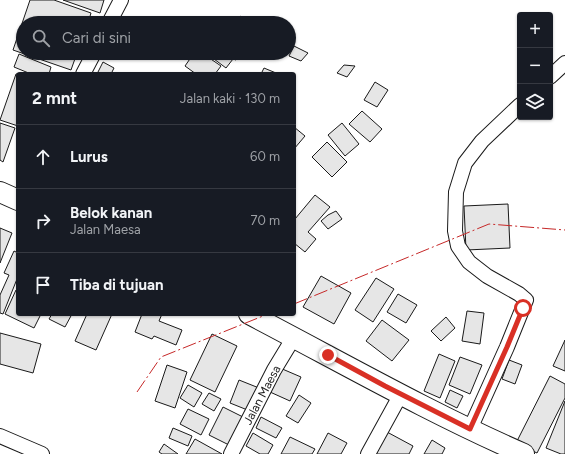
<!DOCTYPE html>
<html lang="id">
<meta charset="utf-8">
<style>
:root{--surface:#171b24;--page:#20242c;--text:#f1f3f6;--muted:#9ea1a6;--line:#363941}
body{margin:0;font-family:Figtree,sans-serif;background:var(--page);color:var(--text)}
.controls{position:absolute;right:12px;top:12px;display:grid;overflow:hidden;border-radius:4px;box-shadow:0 1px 3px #0004}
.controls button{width:36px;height:36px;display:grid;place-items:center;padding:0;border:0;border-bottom:1px solid var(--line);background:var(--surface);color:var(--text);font:20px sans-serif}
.stop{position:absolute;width:12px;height:12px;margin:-9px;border:3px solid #d93025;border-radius:50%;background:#fff}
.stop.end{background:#d93025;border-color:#fff;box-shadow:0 1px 4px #0008}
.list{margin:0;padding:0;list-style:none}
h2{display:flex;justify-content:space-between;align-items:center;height:52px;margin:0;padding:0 16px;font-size:17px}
h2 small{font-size:13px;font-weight:400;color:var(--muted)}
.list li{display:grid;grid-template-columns:26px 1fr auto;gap:12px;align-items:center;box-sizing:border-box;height:64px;padding:0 16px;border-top:1px solid var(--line)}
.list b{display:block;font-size:15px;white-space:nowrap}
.list p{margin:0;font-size:13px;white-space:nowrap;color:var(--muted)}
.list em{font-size:13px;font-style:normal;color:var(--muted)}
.icon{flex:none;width:22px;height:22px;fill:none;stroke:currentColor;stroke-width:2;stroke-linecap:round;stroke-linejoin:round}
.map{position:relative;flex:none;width:565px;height:454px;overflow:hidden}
.search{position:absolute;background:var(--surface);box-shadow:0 1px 3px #0004;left:16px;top:16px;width:280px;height:44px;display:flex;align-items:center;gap:10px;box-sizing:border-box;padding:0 14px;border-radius:22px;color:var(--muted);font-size:15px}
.panel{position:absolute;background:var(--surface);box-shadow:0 1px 3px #0004;left:16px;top:72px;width:280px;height:244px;border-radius:4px}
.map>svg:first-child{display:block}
</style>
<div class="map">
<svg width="565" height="454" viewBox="0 0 565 454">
<rect width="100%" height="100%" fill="#fff"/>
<g fill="#e6e6e6" stroke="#1a1a1a">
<path d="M 30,0 L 54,0 L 91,13 L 88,23 L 23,23 L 23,53 L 77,53 L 71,70 L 13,50 Z"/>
<path d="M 63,0 L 104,0 L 100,13 Z"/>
<path d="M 240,16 L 249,23 L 235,23 Z"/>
<path d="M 294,46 L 308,53 L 301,61 L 289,56 Z"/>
<path d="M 194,53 L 202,53 L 221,66 L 215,74 L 196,74 L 185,66 Z"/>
<path d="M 206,53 L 242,53 L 236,60 L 233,59 L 226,68 Z"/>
<path d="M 19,54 L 51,67 L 49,74 L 31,74 L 14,67 Z"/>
<path d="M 103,62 L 114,68 L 111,74 L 97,74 Z"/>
<path d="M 344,65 L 355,66 L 347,77 L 337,73 Z"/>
<path d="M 264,68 L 276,73 L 276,74 L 261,74 Z"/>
<path d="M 16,74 L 18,74 L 18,126 L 0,120 Z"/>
<path d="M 375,82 L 388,90 L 377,107 L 364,100 Z"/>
<path d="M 362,111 L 382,129 L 370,142 L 349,124 Z"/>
<path d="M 0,123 L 15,128 L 3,162 L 0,160 Z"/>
<path d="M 342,123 L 359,144 L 345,156 L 328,135 Z"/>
<path d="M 294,127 L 305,136 L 294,149 Z"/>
<path d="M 327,142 L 347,162 L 332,177 L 312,157 Z"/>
<path d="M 315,195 L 330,207 L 308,232 L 316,239 L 305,252 L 294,243 L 294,218 L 295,219 Z"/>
<path d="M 508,204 L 510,248 L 466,250 L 464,206 Z"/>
<path d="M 336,211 L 342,219 L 328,229 L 321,221 L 328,215 Z"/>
<path d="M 0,228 L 12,233 L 0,263 Z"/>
<path d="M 14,251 L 18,253 L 18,280 L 17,279 L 3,314 L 0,313 L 0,295 L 9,275 L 4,273 Z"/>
<path d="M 321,276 L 351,293 L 334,324 L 303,307 Z"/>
<path d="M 376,278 L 394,289 L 373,322 L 355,310 Z"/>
<path d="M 16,290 L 18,291 L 18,314 L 41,314 L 34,328 L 5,314 Z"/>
<path d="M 398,294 L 417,305 L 406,323 L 387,312 Z"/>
<path d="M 467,311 L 484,313 L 480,344 L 462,341 Z"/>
<path d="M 52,314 L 72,314 L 65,327 L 49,319 Z"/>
<path d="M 87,314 L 112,314 L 96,350 L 75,341 Z"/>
<path d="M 142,314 L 162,314 L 159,321 L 182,330 L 176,345 L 154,336 L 152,339 L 135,332 Z"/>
<path d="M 446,317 L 455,328 L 441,341 L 431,331 Z"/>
<path d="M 382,320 L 409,340 L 392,361 L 366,341 Z"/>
<path d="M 0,333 L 41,344 L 33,373 L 0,364 Z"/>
<path d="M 212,334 L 237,346 L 215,392 L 190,380 Z"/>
<path d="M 565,340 L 565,371 L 553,366 Z"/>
<path d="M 439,354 L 455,361 L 440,398 L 424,391 Z"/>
<path d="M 460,357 L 482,365 L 470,394 L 449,385 Z"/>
<path d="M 509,360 L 522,365 L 515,384 L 502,379 Z"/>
<path d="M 167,365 L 187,372 L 175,408 L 155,401 Z"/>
<path d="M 280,368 L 301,377 L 290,401 L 270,392 Z"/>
<path d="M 550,376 L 565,384 L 565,398 L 537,453 L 516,443 Z"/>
<path d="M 239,380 L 259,388 L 250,411 L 230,403 Z"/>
<path d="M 188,385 L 202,393 L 194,407 L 180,398 Z"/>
<path d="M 450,390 L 463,396 L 457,408 L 445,402 Z"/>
<path d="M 209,393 L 221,399 L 214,411 L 202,404 Z"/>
<path d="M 299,395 L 311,403 L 298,423 L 286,416 Z"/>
<path d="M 565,401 L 565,454 L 561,454 L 546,448 Z"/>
<path d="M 223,407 L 245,418 L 231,446 L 209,435 Z"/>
<path d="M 188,409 L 209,419 L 201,435 L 180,424 Z"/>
<path d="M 261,417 L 282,428 L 276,438 L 256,428 Z"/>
<path d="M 173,428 L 192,436 L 188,446 L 169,438 Z"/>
<path d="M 387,432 L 413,446 L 409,454 L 376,454 Z"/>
<path d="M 253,433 L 273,445 L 268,454 L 260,454 L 246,446 Z"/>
<path d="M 328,433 L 347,443 L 341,454 L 317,454 Z"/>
<path d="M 290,437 L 315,449 L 312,454 L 281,454 Z"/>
<path d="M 195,439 L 222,454 L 186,454 Z"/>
<path d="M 432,440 L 445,448 L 442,454 L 424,454 Z"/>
<path d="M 164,444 L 178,454 L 162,454 L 159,452 Z"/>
</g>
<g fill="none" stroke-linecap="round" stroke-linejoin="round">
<defs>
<g id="street">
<path d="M 109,23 L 121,0"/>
<path d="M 83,74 L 94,53"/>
<path d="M 550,77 L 565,63"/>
<path d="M 470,429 L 507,347 L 526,300 L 519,294 L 487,276 L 469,262 L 458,246 L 455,231 L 456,192 L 465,163 L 482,141 L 520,105"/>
<path d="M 0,436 L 42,454"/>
<path d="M 231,454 L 274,370 L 294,337"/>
<path d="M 368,454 L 401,394"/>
</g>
<g id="secondary">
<path d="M 0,192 L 18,200"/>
<path d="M 249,314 C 341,362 430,413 524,454"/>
</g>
</defs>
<use href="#street" stroke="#1a1a1a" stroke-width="16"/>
<use href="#secondary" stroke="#1a1a1a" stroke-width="22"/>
<use href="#street" stroke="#fff" stroke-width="14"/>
<use href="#secondary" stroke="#fff" stroke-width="20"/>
<g stroke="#c62828" stroke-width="1" stroke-dasharray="14 3 2 3" stroke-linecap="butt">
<path d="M 294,304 L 489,224 L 565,230"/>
<path d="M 137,392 L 161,357 L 268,314"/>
</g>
</g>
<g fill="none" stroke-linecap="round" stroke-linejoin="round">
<path stroke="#d93025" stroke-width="5" d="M 328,355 L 385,386 L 470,429 L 507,347 L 523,308"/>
</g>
<g text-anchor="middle" stroke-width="3" stroke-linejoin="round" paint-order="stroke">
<g font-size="12" fill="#1a1a1a" stroke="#fff">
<text transform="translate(262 395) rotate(-62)" y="4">Jalan Maesa</text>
</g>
</g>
</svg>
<div class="controls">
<button>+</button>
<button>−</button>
<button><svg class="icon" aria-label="layers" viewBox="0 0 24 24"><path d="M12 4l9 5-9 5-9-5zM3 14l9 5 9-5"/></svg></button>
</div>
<div class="stop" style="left:523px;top:308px"></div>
<div class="stop end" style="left:328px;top:355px"></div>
<div class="search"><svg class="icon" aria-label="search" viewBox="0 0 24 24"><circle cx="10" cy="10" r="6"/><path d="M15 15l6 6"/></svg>Cari di sini</div>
<section class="panel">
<h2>2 mnt<small>Jalan kaki · 130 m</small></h2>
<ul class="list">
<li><svg class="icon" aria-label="ahead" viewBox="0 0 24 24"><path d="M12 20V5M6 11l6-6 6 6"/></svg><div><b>Lurus</b></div><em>60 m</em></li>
<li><svg class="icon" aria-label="right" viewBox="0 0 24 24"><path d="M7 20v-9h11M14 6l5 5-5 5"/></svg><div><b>Belok kanan</b><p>Jalan Maesa</p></div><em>70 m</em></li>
<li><svg class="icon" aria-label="arrive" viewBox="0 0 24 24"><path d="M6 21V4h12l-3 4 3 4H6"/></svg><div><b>Tiba di tujuan</b></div></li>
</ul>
</section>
</div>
